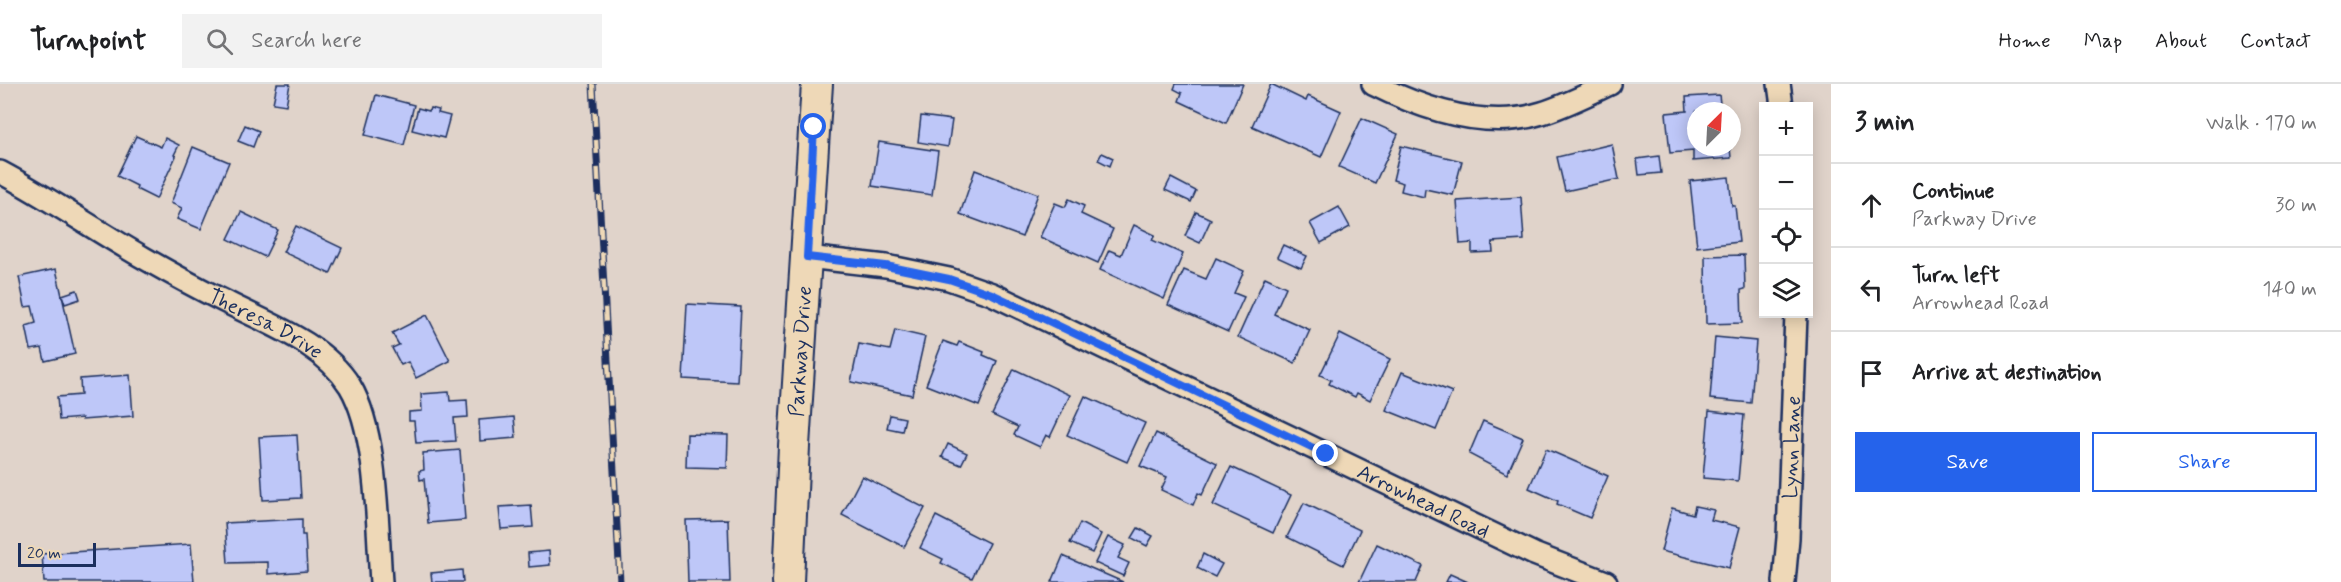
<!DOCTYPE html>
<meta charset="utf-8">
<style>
:root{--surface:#fff;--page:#f2f2f2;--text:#202124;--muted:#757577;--line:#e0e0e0;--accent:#2563eb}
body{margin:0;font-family:Mynerve,sans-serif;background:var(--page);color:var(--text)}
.controls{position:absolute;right:18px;top:18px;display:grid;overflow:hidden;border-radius:0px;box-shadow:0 3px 15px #0003}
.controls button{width:54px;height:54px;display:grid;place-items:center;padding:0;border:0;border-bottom:2px solid var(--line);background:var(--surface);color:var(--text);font:30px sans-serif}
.compass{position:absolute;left:1687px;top:18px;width:54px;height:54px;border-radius:50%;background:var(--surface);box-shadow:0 3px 15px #0003;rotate:24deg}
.scale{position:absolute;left:18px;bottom:15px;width:78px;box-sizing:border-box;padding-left:6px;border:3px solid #1b2f5e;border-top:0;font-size:16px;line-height:21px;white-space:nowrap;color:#1b2f5e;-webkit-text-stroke:4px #eed8b7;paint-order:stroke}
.stop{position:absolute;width:18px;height:18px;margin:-14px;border:4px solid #2563eb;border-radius:50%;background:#fff}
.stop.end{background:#2563eb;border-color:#fff;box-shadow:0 2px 6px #0008}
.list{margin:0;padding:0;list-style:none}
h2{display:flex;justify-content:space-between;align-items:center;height:78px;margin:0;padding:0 24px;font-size:26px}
h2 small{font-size:20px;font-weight:400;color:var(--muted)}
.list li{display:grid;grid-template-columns:39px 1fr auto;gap:18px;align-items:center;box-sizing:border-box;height:84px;padding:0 24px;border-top:2px solid var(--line)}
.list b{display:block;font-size:22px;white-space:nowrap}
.list p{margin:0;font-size:20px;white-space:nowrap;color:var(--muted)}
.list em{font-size:20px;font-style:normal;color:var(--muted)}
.actions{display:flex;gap:12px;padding:18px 24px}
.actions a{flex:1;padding:14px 0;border:2px solid var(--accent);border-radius:0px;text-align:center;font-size:21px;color:var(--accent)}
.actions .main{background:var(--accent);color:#fff}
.icon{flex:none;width:33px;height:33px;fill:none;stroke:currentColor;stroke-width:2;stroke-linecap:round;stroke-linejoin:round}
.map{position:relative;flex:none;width:1831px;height:498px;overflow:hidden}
header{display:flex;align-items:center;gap:36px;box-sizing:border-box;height:84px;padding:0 30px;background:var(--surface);border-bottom:2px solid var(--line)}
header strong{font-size:28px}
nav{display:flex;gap:33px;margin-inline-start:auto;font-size:21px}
.search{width:420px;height:54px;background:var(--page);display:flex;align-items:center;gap:15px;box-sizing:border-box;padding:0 21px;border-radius:0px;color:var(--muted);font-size:22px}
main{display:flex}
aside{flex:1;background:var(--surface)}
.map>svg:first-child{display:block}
</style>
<header>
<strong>Turnpoint</strong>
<div class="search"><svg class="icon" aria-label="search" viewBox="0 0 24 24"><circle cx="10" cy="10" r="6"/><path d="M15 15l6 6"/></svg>Search here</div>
<nav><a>Home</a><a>Map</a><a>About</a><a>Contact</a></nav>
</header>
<main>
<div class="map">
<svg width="1831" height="498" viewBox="0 0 1831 498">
<rect width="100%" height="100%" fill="#e0d3ca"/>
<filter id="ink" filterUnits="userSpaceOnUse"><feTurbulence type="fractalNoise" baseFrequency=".0167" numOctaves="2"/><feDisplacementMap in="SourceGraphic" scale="12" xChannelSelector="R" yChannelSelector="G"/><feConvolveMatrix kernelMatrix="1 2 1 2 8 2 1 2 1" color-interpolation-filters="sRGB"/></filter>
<g filter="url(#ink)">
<g fill="#bec7f8" stroke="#1b2f5e" stroke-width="1.5">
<path d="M 277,0 L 290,0 L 286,21 L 273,19 Z"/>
<path d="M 1176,0 L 1243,0 L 1226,39 L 1179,17 L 1182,9 L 1174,5 Z"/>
<path d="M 1271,0 L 1306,17 L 1308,12 L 1341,27 L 1321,73 L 1252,42 Z"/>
<path d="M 376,11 L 414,21 L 404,61 L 365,51 Z"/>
<path d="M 1719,11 L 1721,27 L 1696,27 L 1696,63 L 1730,63 L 1731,74 L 1693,77 L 1693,67 L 1670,69 L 1666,29 L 1687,27 L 1686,13 Z"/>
<path d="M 418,24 L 429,27 L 430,24 L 439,26 L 438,29 L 450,32 L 444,54 L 412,46 Z"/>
<path d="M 921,32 L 952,36 L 948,63 L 918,58 Z"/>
<path d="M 1362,34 L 1398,50 L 1375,99 L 1339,83 Z"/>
<path d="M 245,41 L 259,47 L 253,63 L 238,57 Z"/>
<path d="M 136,52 L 161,63 L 165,54 L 179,61 L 174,71 L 176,72 L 156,115 L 136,105 L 137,102 L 117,92 Z"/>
<path d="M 879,58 L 938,67 L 932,111 L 872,102 Z"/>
<path d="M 1612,60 L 1619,95 L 1565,107 L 1557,73 Z"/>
<path d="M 1401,62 L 1462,77 L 1453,111 L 1425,105 L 1424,113 L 1401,107 L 1403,99 L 1393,96 Z"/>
<path d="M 193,63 L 229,78 L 201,145 L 177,135 L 182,124 L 171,119 Z"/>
<path d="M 1102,69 L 1113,74 L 1110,82 L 1098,76 Z"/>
<path d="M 1659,72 L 1661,89 L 1639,91 L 1637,75 Z"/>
<path d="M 975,86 L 1038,110 L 1022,153 L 960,130 Z"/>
<path d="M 1729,93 L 1732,122 L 1735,122 L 1739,158 L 1697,163 L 1690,97 Z"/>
<path d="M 1171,94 L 1196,107 L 1191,118 L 1165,106 Z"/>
<path d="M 1521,113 L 1524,156 L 1492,158 L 1493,168 L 1472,169 L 1472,159 L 1460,160 L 1457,117 Z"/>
<path d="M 1069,115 L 1084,122 L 1081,130 L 1113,145 L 1098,179 L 1040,153 L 1055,119 L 1065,123 Z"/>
<path d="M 1339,123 L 1350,143 L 1321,159 L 1310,139 Z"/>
<path d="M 241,128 L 278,146 L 265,173 L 228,155 Z"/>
<path d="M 1196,128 L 1211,135 L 1200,159 L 1185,152 Z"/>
<path d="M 1134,141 L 1155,151 L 1152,156 L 1183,170 L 1164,215 L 1100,186 L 1109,166 L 1121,171 Z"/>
<path d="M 296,142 L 342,164 L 330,190 L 283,168 Z"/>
<path d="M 1283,161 L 1307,172 L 1301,184 L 1277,173 Z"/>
<path d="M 1744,171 L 1745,205 L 1741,206 L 1742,239 L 1706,240 L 1705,172 Z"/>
<path d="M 1216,174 L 1244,187 L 1234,209 L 1244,213 L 1228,248 L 1168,221 L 1184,186 L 1206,195 Z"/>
<path d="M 56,185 L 75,270 L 45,277 L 42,264 L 31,266 L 26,242 L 36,239 L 32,222 L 25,223 L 19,193 Z"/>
<path d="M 1265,193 L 1286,203 L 1274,230 L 1310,246 L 1295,279 L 1238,253 Z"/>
<path d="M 77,206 L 80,215 L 65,220 L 62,211 Z"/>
<path d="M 687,220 L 741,223 L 737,298 L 683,295 Z"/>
<path d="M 427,231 L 450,277 L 416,294 L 408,278 L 401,281 L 392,264 L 399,261 L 392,249 Z"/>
<path d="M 895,246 L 925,253 L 912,311 L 851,298 L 859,260 L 890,266 Z"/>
<path d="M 1340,250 L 1390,275 L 1370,316 L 1357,309 L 1355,313 L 1329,300 L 1331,296 L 1320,291 Z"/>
<path d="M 1715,253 L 1756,257 L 1751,319 L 1710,315 Z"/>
<path d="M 943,257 L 957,262 L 959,258 L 984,268 L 983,271 L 997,277 L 979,322 L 926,301 Z"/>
<path d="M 1014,285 L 1070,311 L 1050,353 L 1046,351 L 1040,363 L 1014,351 L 1018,343 L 992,331 Z"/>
<path d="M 1402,288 L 1452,308 L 1436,346 L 1386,326 Z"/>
<path d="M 130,291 L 133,332 L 82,336 L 82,334 L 59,336 L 57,313 L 81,311 L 80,295 Z"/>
<path d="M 449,308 L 450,317 L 467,316 L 468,333 L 454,334 L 456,357 L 416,359 L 414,337 L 409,337 L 409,328 L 422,327 L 421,310 Z"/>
<path d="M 1085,312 L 1145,339 L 1127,378 L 1067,351 Z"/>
<path d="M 1709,327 L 1744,331 L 1738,397 L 1703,394 Z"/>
<path d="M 890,331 L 905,334 L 902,347 L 887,344 Z"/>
<path d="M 514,333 L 516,354 L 480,357 L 479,336 Z"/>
<path d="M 1483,337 L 1523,354 L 1507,390 L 1469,370 Z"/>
<path d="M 1156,349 L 1217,379 L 1202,411 L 1198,409 L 1193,421 L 1161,406 L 1167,393 L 1140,382 Z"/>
<path d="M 687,350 L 728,351 L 727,384 L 686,383 Z"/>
<path d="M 297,351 L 301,414 L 263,416 L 259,353 Z"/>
<path d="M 948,360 L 967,369 L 961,381 L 942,373 Z"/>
<path d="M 1546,365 L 1608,392 L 1590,434 L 1557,420 L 1558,417 L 1529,404 Z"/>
<path d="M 460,366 L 465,436 L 428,439 L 424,395 L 420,396 L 419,387 L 424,386 L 423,369 Z"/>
<path d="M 1231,383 L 1291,411 L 1273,449 L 1213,421 Z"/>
<path d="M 862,392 L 925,424 L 904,463 L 842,431 Z"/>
<path d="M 1304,419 L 1360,446 L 1343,481 L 1287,453 Z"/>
<path d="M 531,421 L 533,443 L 501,445 L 499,423 Z"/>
<path d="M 1695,422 L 1714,426 L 1711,436 L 1740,443 L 1729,484 L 1661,467 L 1672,424 L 1693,430 Z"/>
<path d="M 936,432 L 989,459 L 972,494 L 941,479 L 943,475 L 920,464 Z"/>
<path d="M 302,435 L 302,451 L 305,451 L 307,487 L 268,490 L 268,478 L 228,479 L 225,439 Z"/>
<path d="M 728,435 L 730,498 L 688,498 L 686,436 Z"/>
<path d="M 1080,439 L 1101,450 L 1092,469 L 1070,459 Z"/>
<path d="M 1138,444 L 1153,452 L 1147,462 L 1132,454 Z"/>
<path d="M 1108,453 L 1125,461 L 1118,474 L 1129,479 L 1123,492 L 1095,479 Z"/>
<path d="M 191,460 L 194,498 L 44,498 L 42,470 Z"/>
<path d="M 1377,460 L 1423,482 L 1416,498 L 1359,498 Z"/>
<path d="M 549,467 L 550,481 L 529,483 L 528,469 Z"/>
<path d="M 1203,470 L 1222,480 L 1215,493 L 1197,484 Z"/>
<path d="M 1063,472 L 1123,498 L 1052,498 Z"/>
<path d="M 462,486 L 463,498 L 432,498 L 431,489 Z"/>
<path d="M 1450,490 L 1468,498 L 1446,498 Z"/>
</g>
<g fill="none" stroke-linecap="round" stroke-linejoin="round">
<defs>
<g id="street">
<path d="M 1373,0 C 1423,25 1486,47 1542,29 C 1565,22 1588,10 1610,0"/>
<path d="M 1779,0 L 1782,22"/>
<path id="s1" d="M 0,88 C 49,114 95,146 144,174 C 172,190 199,205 228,219 C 271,241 323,259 350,302 C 378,349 377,443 381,498"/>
<path id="s2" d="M 807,173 L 886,182 L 949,195 L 992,210 L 1534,470 L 1606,498"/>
<path id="s3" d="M 1784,498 L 1788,454 L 1796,230"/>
</g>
<g id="secondary">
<path id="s4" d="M 788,498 L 794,362 L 817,0"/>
</g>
</defs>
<use href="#street" stroke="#1b2f5e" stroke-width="26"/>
<use href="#secondary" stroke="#1b2f5e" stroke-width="34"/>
<use href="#street" stroke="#eed8b7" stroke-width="21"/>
<use href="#secondary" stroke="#eed8b7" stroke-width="30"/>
<defs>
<path id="rail" d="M 593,0 L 620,498"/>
</defs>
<use href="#rail" stroke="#1b2f5e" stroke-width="7"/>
<use href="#rail" stroke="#eed8b7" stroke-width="4.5" stroke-dasharray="14" stroke-linecap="butt"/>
</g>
</g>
<g fill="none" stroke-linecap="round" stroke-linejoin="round" filter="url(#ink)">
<path stroke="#2563eb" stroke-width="8" d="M 814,43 L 807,173 L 886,182 L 949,195 L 992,210 L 1326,370"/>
</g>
<g text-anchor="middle" stroke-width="4.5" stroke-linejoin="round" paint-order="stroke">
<g font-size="21" fill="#1b2f5e" stroke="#eed8b7">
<text dy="7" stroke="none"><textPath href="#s1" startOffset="306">Theresa Drive</textPath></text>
<text dy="7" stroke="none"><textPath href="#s4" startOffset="231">Parkway Drive</textPath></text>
<text dy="7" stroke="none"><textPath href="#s3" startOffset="135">Lynn Lane</textPath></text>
<text dy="7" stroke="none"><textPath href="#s2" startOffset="668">Arrowhead Road</textPath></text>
</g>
</g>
</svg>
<div class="controls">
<button>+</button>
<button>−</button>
<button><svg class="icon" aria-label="locate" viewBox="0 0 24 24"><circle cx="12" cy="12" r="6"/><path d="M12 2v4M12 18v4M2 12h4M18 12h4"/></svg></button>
<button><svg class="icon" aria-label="layers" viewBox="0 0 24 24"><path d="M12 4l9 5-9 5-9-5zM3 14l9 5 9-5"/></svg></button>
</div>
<svg class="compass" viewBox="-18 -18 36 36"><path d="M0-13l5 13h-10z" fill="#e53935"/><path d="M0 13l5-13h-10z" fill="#757577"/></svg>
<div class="scale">20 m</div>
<div class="stop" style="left:814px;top:43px"></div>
<div class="stop end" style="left:1326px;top:370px"></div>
</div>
<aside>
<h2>3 min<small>Walk · 170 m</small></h2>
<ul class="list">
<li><svg class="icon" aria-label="ahead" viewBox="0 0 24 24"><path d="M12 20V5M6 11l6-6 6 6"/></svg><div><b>Continue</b><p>Parkway Drive</p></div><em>30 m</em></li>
<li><svg class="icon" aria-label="left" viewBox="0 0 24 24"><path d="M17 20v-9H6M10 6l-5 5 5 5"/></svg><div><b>Turn left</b><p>Arrowhead Road</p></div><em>140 m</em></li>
<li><svg class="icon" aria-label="arrive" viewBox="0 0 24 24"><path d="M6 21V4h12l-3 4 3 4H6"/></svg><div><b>Arrive at destination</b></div></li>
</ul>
<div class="actions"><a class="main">Save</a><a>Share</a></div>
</aside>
</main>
